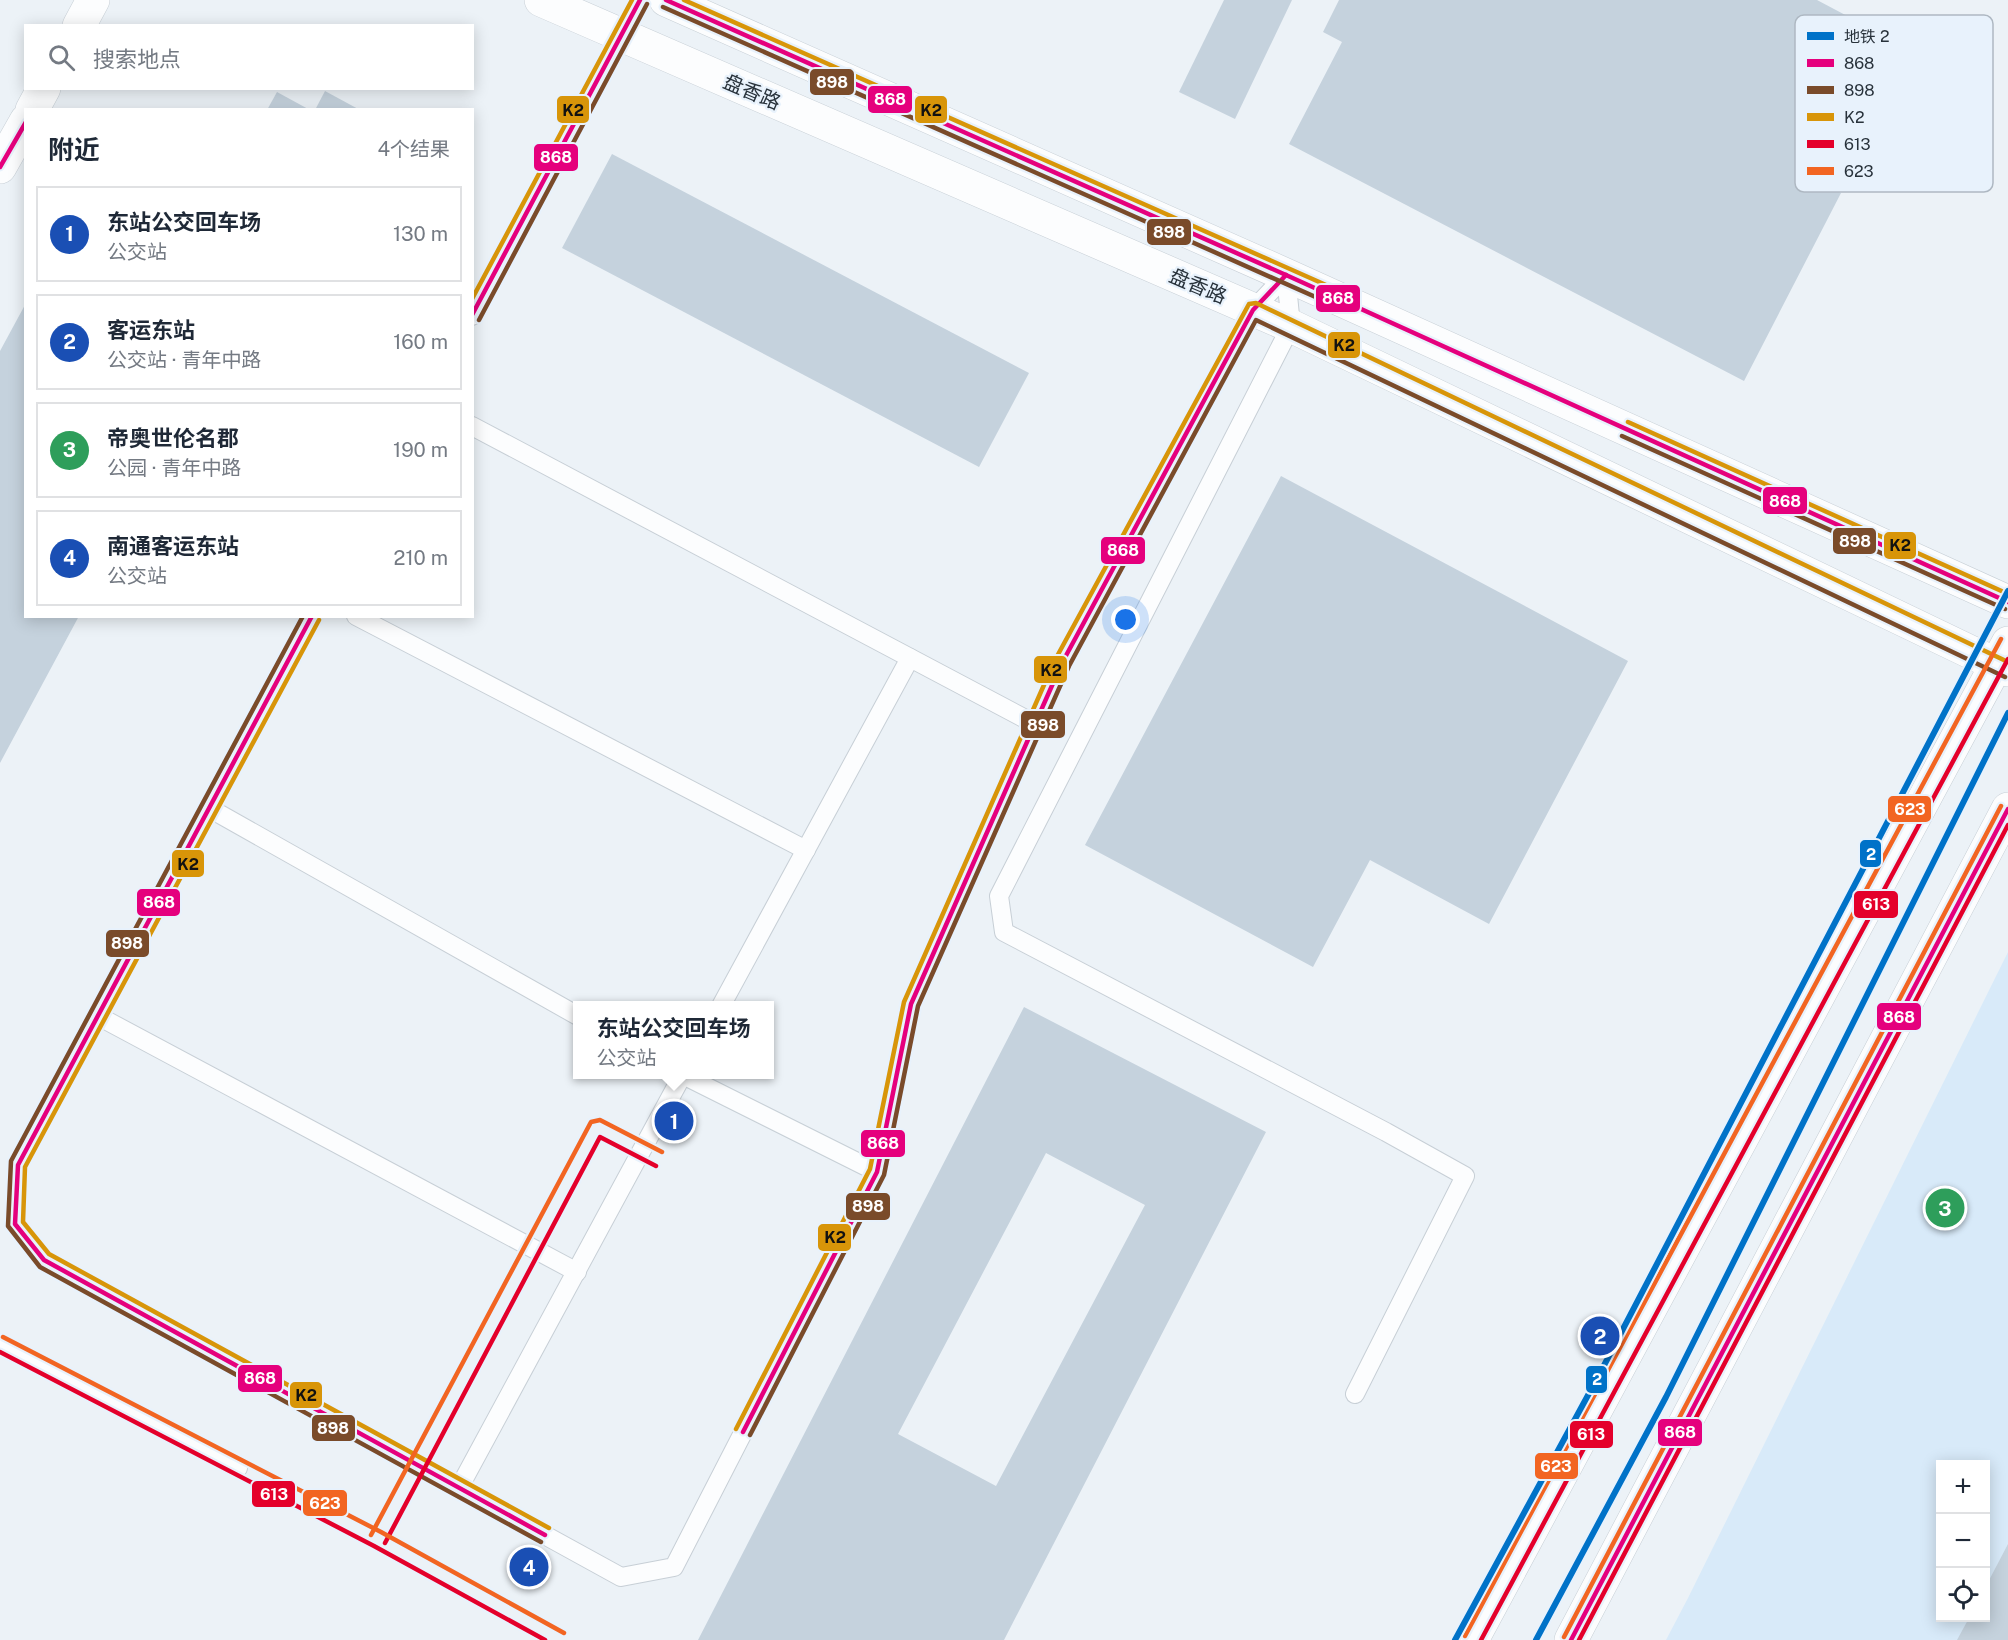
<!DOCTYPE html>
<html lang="zh">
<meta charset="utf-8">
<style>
:root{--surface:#fff;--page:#f2f2f3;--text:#1f2937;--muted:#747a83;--line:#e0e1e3;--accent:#b45309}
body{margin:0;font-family:"Public Sans","Noto Sans SC",sans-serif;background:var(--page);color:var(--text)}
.controls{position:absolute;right:18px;bottom:18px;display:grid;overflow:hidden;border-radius:0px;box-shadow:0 3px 15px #0003}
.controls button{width:54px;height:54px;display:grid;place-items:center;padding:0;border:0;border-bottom:2px solid var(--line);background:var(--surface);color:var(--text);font:30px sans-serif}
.you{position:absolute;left:1126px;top:620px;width:21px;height:21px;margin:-15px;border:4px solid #fff;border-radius:50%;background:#1a73e8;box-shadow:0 0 0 9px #1a73e833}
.badge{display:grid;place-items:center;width:39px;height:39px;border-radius:50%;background:var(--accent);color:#fff;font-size:20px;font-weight:700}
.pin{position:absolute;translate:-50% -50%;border:3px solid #fff;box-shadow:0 2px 6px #0006}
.popup{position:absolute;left:573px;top:1001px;width:201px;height:78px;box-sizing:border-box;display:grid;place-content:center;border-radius:0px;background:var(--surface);filter:drop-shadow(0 2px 4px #0005);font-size:20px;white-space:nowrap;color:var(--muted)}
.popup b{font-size:22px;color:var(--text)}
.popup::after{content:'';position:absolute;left:50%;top:100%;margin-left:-12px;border:12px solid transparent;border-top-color:var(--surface)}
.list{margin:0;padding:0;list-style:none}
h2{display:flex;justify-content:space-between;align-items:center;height:78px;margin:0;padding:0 24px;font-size:26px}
h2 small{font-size:20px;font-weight:400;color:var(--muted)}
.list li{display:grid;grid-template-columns:39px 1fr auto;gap:18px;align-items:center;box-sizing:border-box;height:96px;margin:0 12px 12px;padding:0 12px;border:2px solid var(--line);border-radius:0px}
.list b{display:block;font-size:22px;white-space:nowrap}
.list p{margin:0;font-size:20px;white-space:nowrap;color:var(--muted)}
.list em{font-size:20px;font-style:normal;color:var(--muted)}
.icon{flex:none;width:33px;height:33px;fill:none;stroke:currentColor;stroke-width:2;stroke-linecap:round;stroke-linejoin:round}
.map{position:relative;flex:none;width:2008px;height:1640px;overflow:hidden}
.search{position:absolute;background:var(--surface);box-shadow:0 3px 15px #0003;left:24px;top:24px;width:450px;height:66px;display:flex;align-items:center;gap:15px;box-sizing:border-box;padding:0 21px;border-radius:0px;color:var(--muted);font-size:22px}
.panel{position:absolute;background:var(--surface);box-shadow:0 3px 15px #0003;left:24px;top:108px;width:450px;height:510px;border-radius:0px}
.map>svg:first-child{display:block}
</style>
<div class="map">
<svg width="2008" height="1640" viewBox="0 0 2008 1640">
<rect width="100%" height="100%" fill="#ecf2f7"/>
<path fill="#d8eaf9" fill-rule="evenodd" d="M 2008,952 L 2008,1640 L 1666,1640 L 1688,1598 ZM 1940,1464 L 1986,1464 L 1986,1618 L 1940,1618 Z"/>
<g fill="#c5d2dd" fill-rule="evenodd">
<path d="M 1224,0 L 1292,0 L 1235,119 L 1179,92 Z"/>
<path d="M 1339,0 L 1817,0 L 1885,36 L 1812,178 L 1841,193 L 1744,381 L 1289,144 L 1342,42 L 1323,32 Z"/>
<path d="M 325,91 L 360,110 L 315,110 Z"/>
<path d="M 277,92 L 310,110 L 267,110 Z"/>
<path d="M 612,154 L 1029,373 L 979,467 L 562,248 Z"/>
<path d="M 26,303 L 26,616 L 79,616 L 0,763 L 0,351 Z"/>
<path d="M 1281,476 L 1628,661 L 1489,924 L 1370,860 L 1313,967 L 1085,845 Z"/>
<path d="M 1024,1007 L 1266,1132 L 1004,1640 L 698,1640 ZM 1046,1153 L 1145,1205 L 996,1486 L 898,1434 Z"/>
<path d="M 2008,1544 L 2008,1640 L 1957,1640 L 1969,1618 L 1986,1618 L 1986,1586 Z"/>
</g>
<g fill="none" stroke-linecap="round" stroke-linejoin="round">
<defs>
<g id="lane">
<path d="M 1286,275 L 1291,326 L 999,896 L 1004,932 L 1386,1132 L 1465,1176 L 1355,1394"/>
<path d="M 472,316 L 640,0"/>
<path d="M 472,426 L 1035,724"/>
<path d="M 312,616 L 18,1165 L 15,1224 L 44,1260 L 621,1577 L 674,1567 L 877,1172 L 911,1004 L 1062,663 L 1253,310 L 1286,275"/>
<path d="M 356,616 L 806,850"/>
<path d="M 209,808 L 578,1016"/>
<path d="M 721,1006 L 910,658"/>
<path d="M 98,1016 L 577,1272"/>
<path d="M 681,1074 L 877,1172"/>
<path d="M 0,1344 L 238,1468"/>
<path d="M 459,1488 L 683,1074"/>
</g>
<g id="secondary">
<path d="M 541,0 L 1291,326 L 2008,670"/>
<path d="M 666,0 L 1286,275 L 2008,602"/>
<path d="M 79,26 L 93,0"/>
<path d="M 32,110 L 44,88"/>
<path d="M 0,167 L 26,121"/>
</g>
<g id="primary">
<path d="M 1472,1640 L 2008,643"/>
<path d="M 1571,1640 L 2008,809"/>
</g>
</defs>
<use href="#lane" stroke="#c7cfd6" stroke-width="20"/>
<use href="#secondary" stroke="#c7cfd6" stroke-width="34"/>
<use href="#primary" stroke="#c7cfd6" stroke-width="34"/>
<use href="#lane" stroke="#fcfdfe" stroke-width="18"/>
<use href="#secondary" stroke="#fcfdfe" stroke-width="33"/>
<use href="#primary" stroke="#fcfdfe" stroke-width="33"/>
<defs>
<g id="bus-1">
<path d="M 666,0 L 1286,275 L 2008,602"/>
<path d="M 0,167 L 26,122"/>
<path d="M 472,315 L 640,0"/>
<path d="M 312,616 L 18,1165 L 15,1224 L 44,1260 L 545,1535"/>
<path d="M 743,1432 L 877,1172 L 911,1004 L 1062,663 L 1253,310 L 1286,275"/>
<path d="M 1571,1640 L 2008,809"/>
</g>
<g id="bus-2">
<path d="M 663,7 L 1338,307"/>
<path d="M 479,320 L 647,4"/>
<path d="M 1622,436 L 2005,609"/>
<path d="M 303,616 L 11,1161 L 8,1226 L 40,1267 L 541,1542"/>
<path d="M 750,1435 L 884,1175 L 918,1006 L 1069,666 L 1256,320 L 2005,677"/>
</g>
<g id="bus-3">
<path d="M 684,0 L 1344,293"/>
<path d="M 472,299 L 632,0"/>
<path d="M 1628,422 L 2008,594"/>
<path d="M 319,620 L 25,1167 L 23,1222 L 49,1254 L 549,1528"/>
<path d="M 736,1429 L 870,1169 L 904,1002 L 1055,660 L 1249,304 L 1256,303 L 2008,662"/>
</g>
<g id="bus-4">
<path d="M 0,1352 L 374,1546 L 545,1640"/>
<path d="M 385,1543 L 600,1137 L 656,1166"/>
<path d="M 1481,1640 L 2008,659"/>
<path d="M 1579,1640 L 2008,825"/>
</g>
<g id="bus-5">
<path d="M 3,1337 L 381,1532 L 564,1633"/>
<path d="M 371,1535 L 591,1122 L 600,1120 L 662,1152"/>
<path d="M 1465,1636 L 2001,639"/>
<path d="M 1564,1637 L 2001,806"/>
</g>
</defs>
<use href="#bus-1" stroke="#e8f2fc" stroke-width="9"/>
<use href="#bus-2" stroke="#e8f2fc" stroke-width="9"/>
<use href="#bus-3" stroke="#e8f2fc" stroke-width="9"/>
<use href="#bus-4" stroke="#e8f2fc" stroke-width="9"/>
<use href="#bus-5" stroke="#e8f2fc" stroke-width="9"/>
<use href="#bus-1" stroke="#e5007d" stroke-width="4.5"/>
<use href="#bus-2" stroke="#7a4b2a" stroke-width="4.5"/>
<use href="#bus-3" stroke="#d89509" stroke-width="4.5"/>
<use href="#bus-4" stroke="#e4002b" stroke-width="4.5"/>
<use href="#bus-5" stroke="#f26522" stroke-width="4.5"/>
<defs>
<g id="metro-1">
<path d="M 1455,1640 L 1599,1375 L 2008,591"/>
<path d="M 1536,1640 L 1666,1397 L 2008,713"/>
</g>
</defs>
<use href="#metro-1" stroke="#e8f2fc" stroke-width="10"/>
<use href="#metro-1" stroke="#0072c8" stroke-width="6"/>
</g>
<g text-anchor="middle" stroke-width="4.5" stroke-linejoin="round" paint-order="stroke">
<g font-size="20" fill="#28323b" stroke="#e8f2fc">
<text transform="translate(752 92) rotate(23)" y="7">盘香路</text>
<text transform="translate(1198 286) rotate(23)" y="7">盘香路</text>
</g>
</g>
<rect x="1795" y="15" width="198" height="177" rx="9" fill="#e8f2fc" stroke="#aeb8c2" stroke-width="1.5"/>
<rect x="1807" y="32" width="27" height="8" fill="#0072c8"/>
<rect x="1807" y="59" width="27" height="8" fill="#e5007d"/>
<rect x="1807" y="86" width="27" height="8" fill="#7a4b2a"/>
<rect x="1807" y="113" width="27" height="8" fill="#d89509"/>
<rect x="1807" y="140" width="27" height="8" fill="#e4002b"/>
<rect x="1807" y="167" width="27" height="8" fill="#f26522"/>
<g font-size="16" fill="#28323b">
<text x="1844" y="42">地铁 2</text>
<text x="1844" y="69">868</text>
<text x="1844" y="96">898</text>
<text x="1844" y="123">K2</text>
<text x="1844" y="150">613</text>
<text x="1844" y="177">623</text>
</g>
<g stroke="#e8f2fc" stroke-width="2">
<rect x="809" y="68" width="46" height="28" rx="6" fill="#7a4b2a"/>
<rect x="867" y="85" width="46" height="29" rx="6" fill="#e5007d"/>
<rect x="914" y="95" width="34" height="29" rx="6" fill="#d89509"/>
<rect x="556" y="95" width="34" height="29" rx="6" fill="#d89509"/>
<rect x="533" y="143" width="46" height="29" rx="6" fill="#e5007d"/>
<rect x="1146" y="218" width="46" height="28" rx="6" fill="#7a4b2a"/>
<rect x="1315" y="284" width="46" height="29" rx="6" fill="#e5007d"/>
<rect x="1327" y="331" width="34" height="28" rx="6" fill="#d89509"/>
<rect x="1762" y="486" width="46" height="29" rx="6" fill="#e5007d"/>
<rect x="1832" y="527" width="45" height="28" rx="6" fill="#7a4b2a"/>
<rect x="1883" y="531" width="34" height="29" rx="6" fill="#d89509"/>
<rect x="1100" y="536" width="46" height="29" rx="6" fill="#e5007d"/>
<rect x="1033" y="655" width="35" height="29" rx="6" fill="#d89509"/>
<rect x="1020" y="710" width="46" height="29" rx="6" fill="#7a4b2a"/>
<rect x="1887" y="795" width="45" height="28" rx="6" fill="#f26522"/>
<rect x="1859" y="839" width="23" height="29" rx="6" fill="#0072c8"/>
<rect x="171" y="849" width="34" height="29" rx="6" fill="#d89509"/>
<rect x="136" y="888" width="45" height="29" rx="6" fill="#e5007d"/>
<rect x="1853" y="890" width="46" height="29" rx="6" fill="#e4002b"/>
<rect x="105" y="929" width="45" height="29" rx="6" fill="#7a4b2a"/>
<rect x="1876" y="1002" width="46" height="29" rx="6" fill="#e5007d"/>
<rect x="860" y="1129" width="46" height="29" rx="6" fill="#e5007d"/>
<rect x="845" y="1192" width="46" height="29" rx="6" fill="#7a4b2a"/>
<rect x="817" y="1223" width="35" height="29" rx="6" fill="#d89509"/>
<rect x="237" y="1364" width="46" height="29" rx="6" fill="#e5007d"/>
<rect x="1585" y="1365" width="23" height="29" rx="6" fill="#0072c8"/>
<rect x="289" y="1381" width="34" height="28" rx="6" fill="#d89509"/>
<rect x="311" y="1414" width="45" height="28" rx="6" fill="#7a4b2a"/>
<rect x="1657" y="1418" width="46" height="29" rx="6" fill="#e5007d"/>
<rect x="1569" y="1420" width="45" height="29" rx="6" fill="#e4002b"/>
<rect x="1534" y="1452" width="45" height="28" rx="6" fill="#f26522"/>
<rect x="251" y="1480" width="45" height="28" rx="6" fill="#e4002b"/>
<rect x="302" y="1489" width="46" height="28" rx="6" fill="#f26522"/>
</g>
<g font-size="16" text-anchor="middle" font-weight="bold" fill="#fff">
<text x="832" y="88">898</text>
<text x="890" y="105">868</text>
<text x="556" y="163">868</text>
<text x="1169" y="238">898</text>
<text x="1338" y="304">868</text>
<text x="1785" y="507">868</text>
<text x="1855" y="547">898</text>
<text x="1123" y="556">868</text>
<text x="1043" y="731">898</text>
<text x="1910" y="815">623</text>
<text x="1871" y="860">2</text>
<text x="159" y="908">868</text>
<text x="1876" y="910">613</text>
<text x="127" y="949">898</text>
<text x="1899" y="1023">868</text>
<text x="883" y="1149">868</text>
<text x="868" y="1212">898</text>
<text x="260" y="1384">868</text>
<text x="1597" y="1385">2</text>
<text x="333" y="1434">898</text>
<text x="1680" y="1438">868</text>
<text x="1591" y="1440">613</text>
<text x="1556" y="1472">623</text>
<text x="274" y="1500">613</text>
<text x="325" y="1509">623</text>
</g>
<g font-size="16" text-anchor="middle" font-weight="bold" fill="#111">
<text x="931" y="116">K2</text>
<text x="573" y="116">K2</text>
<text x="1344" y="351">K2</text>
<text x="1900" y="551">K2</text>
<text x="1051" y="676">K2</text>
<text x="188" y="870">K2</text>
<text x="835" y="1243">K2</text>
<text x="306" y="1401">K2</text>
</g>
</svg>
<div class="controls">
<button>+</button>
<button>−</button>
<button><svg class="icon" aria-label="locate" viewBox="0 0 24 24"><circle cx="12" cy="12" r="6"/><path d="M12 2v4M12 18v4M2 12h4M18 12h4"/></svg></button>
</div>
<div class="you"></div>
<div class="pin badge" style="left:674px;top:1121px;background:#1a4fb4">1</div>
<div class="popup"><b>东站公交回车场</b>公交站</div>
<div class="pin badge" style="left:1600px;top:1336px;background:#1a4fb4">2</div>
<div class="pin badge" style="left:1945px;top:1208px;background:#2e9e5b">3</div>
<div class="pin badge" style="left:529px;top:1567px;background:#1a4fb4">4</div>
<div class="search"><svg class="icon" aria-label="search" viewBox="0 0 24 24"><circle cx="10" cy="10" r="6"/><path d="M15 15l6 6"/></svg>搜索地点</div>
<section class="panel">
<h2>附近<small>4个结果</small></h2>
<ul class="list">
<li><span class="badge" style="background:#1a4fb4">1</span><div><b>东站公交回车场</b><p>公交站</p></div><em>130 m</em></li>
<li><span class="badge" style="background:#1a4fb4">2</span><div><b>客运东站</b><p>公交站 · 青年中路</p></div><em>160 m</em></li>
<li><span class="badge" style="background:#2e9e5b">3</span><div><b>帝奥世伦名郡</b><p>公园 · 青年中路</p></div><em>190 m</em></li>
<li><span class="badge" style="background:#1a4fb4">4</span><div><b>南通客运东站</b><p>公交站</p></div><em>210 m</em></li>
</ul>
</section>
</div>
